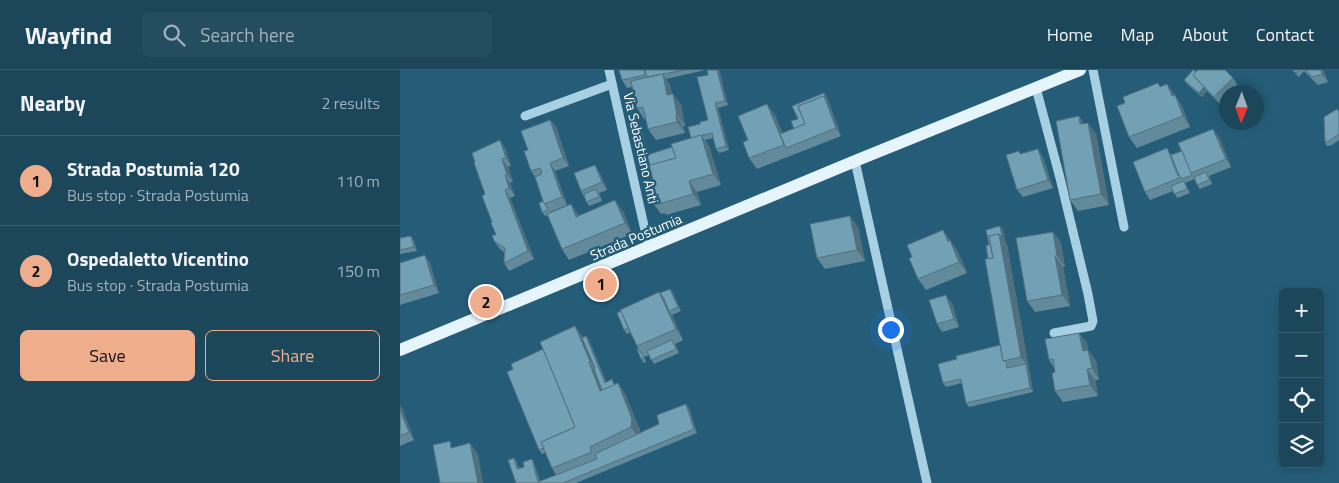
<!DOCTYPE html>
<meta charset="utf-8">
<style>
:root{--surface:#1c465a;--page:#254d60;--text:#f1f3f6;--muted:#a0b1bb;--line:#3a5e70;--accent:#eead8d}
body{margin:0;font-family:"Titillium Web",sans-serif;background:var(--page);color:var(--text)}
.controls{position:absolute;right:15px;bottom:15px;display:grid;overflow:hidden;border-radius:8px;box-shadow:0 2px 12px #0003}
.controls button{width:45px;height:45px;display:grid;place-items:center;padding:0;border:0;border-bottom:1px solid var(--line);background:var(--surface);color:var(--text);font:25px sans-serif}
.compass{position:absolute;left:819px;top:15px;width:45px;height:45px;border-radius:50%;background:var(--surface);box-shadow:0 2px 12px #0003;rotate:181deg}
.you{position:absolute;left:490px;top:259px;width:18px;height:18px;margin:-12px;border:4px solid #fff;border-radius:50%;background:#1a73e8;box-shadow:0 0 0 8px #1a73e833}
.badge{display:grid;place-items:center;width:32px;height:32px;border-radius:50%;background:var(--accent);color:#111;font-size:16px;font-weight:700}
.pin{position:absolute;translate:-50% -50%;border:2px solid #fff;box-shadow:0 1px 5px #0006}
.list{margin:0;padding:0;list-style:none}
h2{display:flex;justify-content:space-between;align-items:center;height:65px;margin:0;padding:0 20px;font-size:21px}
h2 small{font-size:16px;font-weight:400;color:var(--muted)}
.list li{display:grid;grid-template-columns:32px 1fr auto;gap:15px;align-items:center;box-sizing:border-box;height:90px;padding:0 20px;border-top:1px solid var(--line)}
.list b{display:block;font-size:19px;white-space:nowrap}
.list p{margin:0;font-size:16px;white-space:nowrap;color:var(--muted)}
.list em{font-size:16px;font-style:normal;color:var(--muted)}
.actions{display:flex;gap:10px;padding:15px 20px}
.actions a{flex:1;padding:11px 0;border:1px solid var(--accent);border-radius:8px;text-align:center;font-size:18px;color:var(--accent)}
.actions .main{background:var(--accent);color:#111}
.icon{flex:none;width:28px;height:28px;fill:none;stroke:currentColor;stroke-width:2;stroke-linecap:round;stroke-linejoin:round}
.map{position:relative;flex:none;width:939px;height:413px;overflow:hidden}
header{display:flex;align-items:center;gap:30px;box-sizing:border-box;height:70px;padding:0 25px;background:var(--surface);border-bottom:1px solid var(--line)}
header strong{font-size:24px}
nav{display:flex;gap:28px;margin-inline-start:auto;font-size:18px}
.search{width:350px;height:45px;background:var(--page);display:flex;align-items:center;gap:12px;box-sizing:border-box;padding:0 18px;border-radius:8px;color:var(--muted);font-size:19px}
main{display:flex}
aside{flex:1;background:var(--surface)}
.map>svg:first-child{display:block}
</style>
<header>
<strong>Wayfind</strong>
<div class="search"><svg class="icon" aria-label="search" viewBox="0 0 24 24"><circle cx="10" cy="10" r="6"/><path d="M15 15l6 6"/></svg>Search here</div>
<nav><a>Home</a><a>Map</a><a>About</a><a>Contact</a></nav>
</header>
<main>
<aside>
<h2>Nearby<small>2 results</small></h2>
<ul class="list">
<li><span class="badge">1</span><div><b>Strada Postumia 120</b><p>Bus stop · Strada Postumia</p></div><em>110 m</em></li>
<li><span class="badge">2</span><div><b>Ospedaletto Vicentino</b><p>Bus stop · Strada Postumia</p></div><em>150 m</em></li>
</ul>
<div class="actions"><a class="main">Save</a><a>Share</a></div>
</aside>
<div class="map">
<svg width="939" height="413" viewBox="0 0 939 413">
<rect width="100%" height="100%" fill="#255d78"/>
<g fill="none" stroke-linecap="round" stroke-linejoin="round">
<g stroke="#a7d1e3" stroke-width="9">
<path d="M 209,0 L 249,178"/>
<path d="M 693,0 L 724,157"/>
<path d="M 636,18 L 660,108 L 688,224 L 693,251 L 691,256 L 654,263"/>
<path d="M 125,46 L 212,14"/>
<path d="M 455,91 L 527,413"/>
</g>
<path stroke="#e6f4fc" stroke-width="12" d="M 0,280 L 455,91 L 680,0"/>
</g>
<g fill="#628a9b">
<path d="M 219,0 L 305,0 L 266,9 L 270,15 L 272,24 L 281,35 L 285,56 L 283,56 L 285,63 L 256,70 L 248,59 L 246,49 L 244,49 L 237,38 L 232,17 L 227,18 L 222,10 Z"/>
<path d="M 307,0 L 319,0 L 328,35 L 318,38 L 329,80 L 319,83 L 316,79 L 313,68 L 305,70 L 309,76 L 321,115 L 297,122 L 301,135 L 266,145 L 265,143 L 261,144 L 253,133 L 254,113 L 272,77 L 291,68 L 300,54 L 308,50 L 308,5 Z"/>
<path d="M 892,0 L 923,0 L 928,12 L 918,15 L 904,1 L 899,7 Z"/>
<path d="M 796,2 L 833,8 L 838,16 L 832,22 L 826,22 L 826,28 L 820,34 L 807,21 L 802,27 L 787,14 L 784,10 Z"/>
<path d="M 767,14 L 782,36 L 790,57 L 737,78 L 729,67 L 761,17 Z"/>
<path d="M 424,23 L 427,27 L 441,66 L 357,99 L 349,88 L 348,70 L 375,45 L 382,63 L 394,59 L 398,49 Z"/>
<path d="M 939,42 L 939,70 L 932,75 L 927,76 L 925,72 Z"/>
<path d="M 679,46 L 684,54 L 696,64 L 709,135 L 678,141 L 670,130 Z"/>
<path d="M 150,50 L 156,57 L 169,96 L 155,101 L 167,135 L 150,142 L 150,143 L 179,145 L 223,141 L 232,164 L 169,190 L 162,179 L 148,145 L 145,146 L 142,142 L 143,131 L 135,107 L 131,101 L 128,80 Z"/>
<path d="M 242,62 L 244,70 L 238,71 L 235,67 Z"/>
<path d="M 819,67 L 831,97 L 809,106 L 812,114 L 800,119 L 797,115 L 794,109 L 785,113 L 790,123 L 777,128 L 773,121 L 750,130 L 745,122 L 767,78 L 771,85 Z"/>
<path d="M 105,78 L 111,96 L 108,97 L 113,112 L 110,113 L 115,126 L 110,128 L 134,189 L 109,201 L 104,193 L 104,182 L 100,179 L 94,171 L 96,165 L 85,124 L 75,92 Z"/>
<path d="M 621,84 L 643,87 L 653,118 L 623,127 L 617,120 Z"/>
<path d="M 200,103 L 207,120 L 199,123 L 202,131 L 189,136 L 181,121 Z"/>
<path d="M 600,156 L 603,160 L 605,171 L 607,175 L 633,322 L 569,337 L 566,333 L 562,313 L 546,317 L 543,313 L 557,289 L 600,275 L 588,189 L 589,175 Z"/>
<path d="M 458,157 L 465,191 L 425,199 L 417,188 Z"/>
<path d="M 543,160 L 558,182 L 567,203 L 526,220 L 518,209 L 512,187 Z"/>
<path d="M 653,162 L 661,173 L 665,197 L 663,197 L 670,236 L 635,242 L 627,231 Z"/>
<path d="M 0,168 L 14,170 L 17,181 L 0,184 Z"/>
<path d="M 0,193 L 30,193 L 39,223 L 0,235 Z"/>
<path d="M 270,219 L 273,223 L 281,241 L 272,245 L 283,270 L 275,274 L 279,283 L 254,294 L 249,285 L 244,287 L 246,292 L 244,293 L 241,289 L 238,278 L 230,262 L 227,264 L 224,260 L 260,223 Z"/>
<path d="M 552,233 L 559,257 L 542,262 L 537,254 Z"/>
<path d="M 679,263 L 687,274 L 688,280 L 696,291 L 699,310 L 695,310 L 698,326 L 663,332 L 655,321 L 655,302 L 654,298 L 649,290 Z"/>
<path d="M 186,266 L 189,270 L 206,312 L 215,314 L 218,313 L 225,324 L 240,360 L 240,363 L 259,354 L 289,338 L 297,363 L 176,413 L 116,413 L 114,388 L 117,392 L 119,398 L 124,397 L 132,389 L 134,393 L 140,411 L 156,405 L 152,398 L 145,383 L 142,384 L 139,380 L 183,268 Z"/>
<path d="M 0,336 L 2,338 L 14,370 L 0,376 Z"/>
</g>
<g fill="#50707e">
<path d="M 317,0 L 319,0 L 328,35 L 325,31 Z"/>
<path d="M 921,0 L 923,0 L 928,12 L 922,4 Z"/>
<path d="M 263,4 L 270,15 L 275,36 L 267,25 Z"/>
<path d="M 767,14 L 782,36 L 790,57 L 783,46 L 772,26 Z"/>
<path d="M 804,17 L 807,21 L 802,27 L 799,23 Z"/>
<path d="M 424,23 L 427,27 L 441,66 L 436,58 L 424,26 Z"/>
<path d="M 273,24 L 281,35 L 285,56 L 277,45 Z"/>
<path d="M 315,33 L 318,38 L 329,80 L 326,76 Z"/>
<path d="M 367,34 L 375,45 L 388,77 L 386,78 L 391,86 L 384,75 Z"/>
<path d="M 276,45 L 283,56 L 285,63 L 277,52 Z"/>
<path d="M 679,46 L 686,57 L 680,54 Z"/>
<path d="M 150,50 L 156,57 L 169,96 L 163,88 Z"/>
<path d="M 688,53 L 696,64 L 709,135 L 701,124 Z"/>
<path d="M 239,58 L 242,62 L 244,70 L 241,66 Z"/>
<path d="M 813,59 L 819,67 L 831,97 L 826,89 Z"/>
<path d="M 301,65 L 309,76 L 321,115 L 313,104 Z"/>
<path d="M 100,70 L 105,78 L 111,96 L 106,88 Z"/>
<path d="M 638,79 L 643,87 L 653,118 L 648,110 Z"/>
<path d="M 102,89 L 108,97 L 113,112 L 107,105 Z"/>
<path d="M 150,93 L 155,101 L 167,135 L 162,127 Z"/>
<path d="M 195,95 L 200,103 L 207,120 L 202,112 Z"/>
<path d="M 105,105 L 110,113 L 115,126 L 109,118 Z"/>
<path d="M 289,111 L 297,122 L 301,135 L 293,124 Z"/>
<path d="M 105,120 L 110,128 L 134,189 L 128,181 Z"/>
<path d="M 215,130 L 223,141 L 232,164 L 225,153 Z"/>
<path d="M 171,134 L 179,145 L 176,147 Z"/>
<path d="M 450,146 L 458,157 L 465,191 L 457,180 Z"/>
<path d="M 600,156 L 603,160 L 605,171 L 607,175 L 633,322 L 630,318 L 626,294 L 621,287 L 599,164 Z"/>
<path d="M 543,160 L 558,182 L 567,203 L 559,192 L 548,172 Z"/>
<path d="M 653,162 L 661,173 L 665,197 L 657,186 Z"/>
<path d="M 11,166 L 14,170 L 17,181 L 14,177 Z"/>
<path d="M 25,185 L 30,193 L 39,223 L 34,215 Z"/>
<path d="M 655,186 L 663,197 L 670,236 L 662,225 Z"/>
<path d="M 270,219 L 273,223 L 281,241 L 278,237 Z"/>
<path d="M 259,222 L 267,233 L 269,241 L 272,245 L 283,270 L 276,259 Z"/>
<path d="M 546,225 L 552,233 L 559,257 L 554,249 Z"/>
<path d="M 175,256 L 183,267 L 198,302 L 190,291 Z"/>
<path d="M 679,263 L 687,274 L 688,280 L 696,291 L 699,310 L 692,298 L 683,281 Z"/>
<path d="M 186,266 L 189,270 L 207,317 L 205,313 Z"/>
<path d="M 189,292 L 197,303 L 206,327 L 200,321 Z"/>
<path d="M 687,299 L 695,310 L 698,326 L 690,315 Z"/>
<path d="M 218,313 L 225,324 L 240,360 L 239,368 L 231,357 Z"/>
<path d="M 286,334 L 289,338 L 297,363 L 294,359 Z"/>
<path d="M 0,336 L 2,338 L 14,370 L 9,362 L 0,340 Z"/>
<path d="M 70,373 L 78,384 L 83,413 L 78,413 Z"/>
<path d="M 114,388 L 117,392 L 120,403 L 117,399 Z"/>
<path d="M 132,389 L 134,393 L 140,413 L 139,413 Z"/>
</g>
<g fill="#72a0b4" stroke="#50707e">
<path d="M 219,0 L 244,0 L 245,5 L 222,10 Z"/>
<path d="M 245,0 L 285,0 L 247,7 Z"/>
<path d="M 307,0 L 317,0 L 325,31 L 315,33 L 326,76 L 316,79 L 312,63 L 291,68 L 288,57 L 300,54 L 300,52 L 308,50 L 297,7 L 308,5 Z"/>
<path d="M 793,0 L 796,2 L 793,5 L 804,17 L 799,23 L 784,10 Z"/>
<path d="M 798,0 L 825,0 L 833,8 L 814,27 L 793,5 Z"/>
<path d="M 893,0 L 899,0 L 896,3 Z"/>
<path d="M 905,0 L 921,0 L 922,4 L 913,7 Z"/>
<path d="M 263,4 L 267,25 L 273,24 L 277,45 L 276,45 L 277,52 L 248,59 L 243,37 L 237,38 L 231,11 Z"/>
<path d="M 758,13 L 760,17 L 767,14 L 772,26 L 775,25 L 783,46 L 729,67 L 717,36 L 725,33 L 723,27 Z"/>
<path d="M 424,23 L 426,29 L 424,26 L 398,36 L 405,54 L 394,59 L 391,51 L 398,49 L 392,36 Z"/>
<path d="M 424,26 L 436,58 L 386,78 L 380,64 L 405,54 L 398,36 Z"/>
<path d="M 367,34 L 384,75 L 349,88 L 343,72 L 348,70 L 338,46 Z"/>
<path d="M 937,39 L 939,42 L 939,64 L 929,71 L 925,72 L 924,47 Z"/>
<path d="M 679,46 L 680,54 L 688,53 L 701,124 L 670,130 L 656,51 Z"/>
<path d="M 150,50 L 163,88 L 150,93 L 162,127 L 144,134 L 135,107 L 142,104 L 140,98 L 131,101 L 124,81 L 128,80 L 121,61 Z"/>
<path d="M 239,58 L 241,66 L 235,67 L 233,59 Z"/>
<path d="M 813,59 L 826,89 L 791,103 L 778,73 Z"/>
<path d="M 301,65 L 313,104 L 289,111 L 293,124 L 259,134 L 258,132 L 253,133 L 248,115 L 254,113 L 249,95 L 276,88 L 271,74 Z"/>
<path d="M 100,70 L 106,88 L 102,89 L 107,105 L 105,105 L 109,118 L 105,120 L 128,181 L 104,193 L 105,178 L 94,171 L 92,165 L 96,165 L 91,153 L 92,152 L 82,126 L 85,124 L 74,93 L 75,92 L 72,83 Z"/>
<path d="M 272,77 L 276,88 L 250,95 L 247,85 Z"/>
<path d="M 767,78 L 778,106 L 780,105 L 781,107 L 745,122 L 733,92 Z"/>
<path d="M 638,79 L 648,110 L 617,120 L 606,85 L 619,81 L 620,84 Z"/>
<path d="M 782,81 L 792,105 L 782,109 L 779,105 L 771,85 Z"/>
<path d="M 195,95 L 202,112 L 181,121 L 174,103 Z"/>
<path d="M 806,102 L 809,110 L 797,115 L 794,107 Z"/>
<path d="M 784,111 L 787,119 L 774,124 L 771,116 Z"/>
<path d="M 196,119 L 199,127 L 186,132 L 184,124 Z"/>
<path d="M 215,130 L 225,153 L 162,179 L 147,144 L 171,134 L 176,147 Z"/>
<path d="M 143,131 L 148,140 L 142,142 L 139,133 Z"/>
<path d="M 450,146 L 457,180 L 417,188 L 410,154 Z"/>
<path d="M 600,156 L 602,167 L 599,164 L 589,166 L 593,188 L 588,189 L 586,175 L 589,175 L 586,160 Z"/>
<path d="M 543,160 L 548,172 L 550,170 L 559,192 L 518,209 L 509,188 L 512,187 L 507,175 Z"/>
<path d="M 653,162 L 657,186 L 655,186 L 662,225 L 627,231 L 616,168 Z"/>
<path d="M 599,164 L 621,287 L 603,291 L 585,189 L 593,188 L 589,166 Z"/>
<path d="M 11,166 L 14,177 L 0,180 L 0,168 Z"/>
<path d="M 25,185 L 34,215 L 0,225 L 0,193 Z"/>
<path d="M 270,219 L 278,237 L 269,241 L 264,229 L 260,223 Z"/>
<path d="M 259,222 L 276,259 L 237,276 L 220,240 Z"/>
<path d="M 546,225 L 554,249 L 537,254 L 529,230 Z"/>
<path d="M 221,241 L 228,258 L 224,260 L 217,243 Z"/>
<path d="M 175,256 L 190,291 L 189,292 L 200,321 L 218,313 L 232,349 L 231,357 L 190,377 L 192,382 L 152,398 L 141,372 L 175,357 L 140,272 Z"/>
<path d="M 679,263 L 683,281 L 688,280 L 692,298 L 687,299 L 690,315 L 655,321 L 652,303 L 655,302 L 653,289 L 649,290 L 645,269 Z"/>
<path d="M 186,266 L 205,313 L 212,309 L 214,315 L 202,320 L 194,299 L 195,298 L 182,268 Z"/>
<path d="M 272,270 L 276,279 L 251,290 L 247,281 Z"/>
<path d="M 600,275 L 603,291 L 606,291 L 607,298 L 626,294 L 630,318 L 566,333 L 561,309 L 543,313 L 538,294 L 557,289 L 556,286 Z"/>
<path d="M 238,278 L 244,288 L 241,289 L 237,279 Z"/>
<path d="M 143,279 L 175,357 L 141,372 L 144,378 L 139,380 L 107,302 L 113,299 L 111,294 Z"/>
<path d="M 286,334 L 294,359 L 163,413 L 116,413 L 108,390 L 114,388 L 117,399 L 124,397 L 123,392 L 132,389 L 138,412 L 197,389 L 195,384 L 259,354 L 257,345 Z"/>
<path d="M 0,340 L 9,362 L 0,366 Z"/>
<path d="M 50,371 L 51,378 L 70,373 L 78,413 L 40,413 L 33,375 Z"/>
</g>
<g text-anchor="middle" stroke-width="5" stroke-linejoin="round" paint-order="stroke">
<g font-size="14" fill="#fff" stroke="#255d78">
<text transform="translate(241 78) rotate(77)" y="5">Via Sebastiano Anti</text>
<text transform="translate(236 167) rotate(-23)" y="5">Strada Postumia</text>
</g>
</g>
</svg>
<div class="controls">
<button>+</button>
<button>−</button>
<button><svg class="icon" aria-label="locate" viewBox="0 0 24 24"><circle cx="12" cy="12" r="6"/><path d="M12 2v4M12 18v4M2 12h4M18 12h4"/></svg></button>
<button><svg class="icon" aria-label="layers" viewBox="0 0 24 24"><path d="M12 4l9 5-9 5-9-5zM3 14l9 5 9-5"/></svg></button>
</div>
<svg class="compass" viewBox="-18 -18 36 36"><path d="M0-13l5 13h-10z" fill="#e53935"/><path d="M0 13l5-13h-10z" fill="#a0b1bb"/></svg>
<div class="you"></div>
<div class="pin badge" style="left:201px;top:214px">1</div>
<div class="pin badge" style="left:86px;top:232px">2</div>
</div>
</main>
